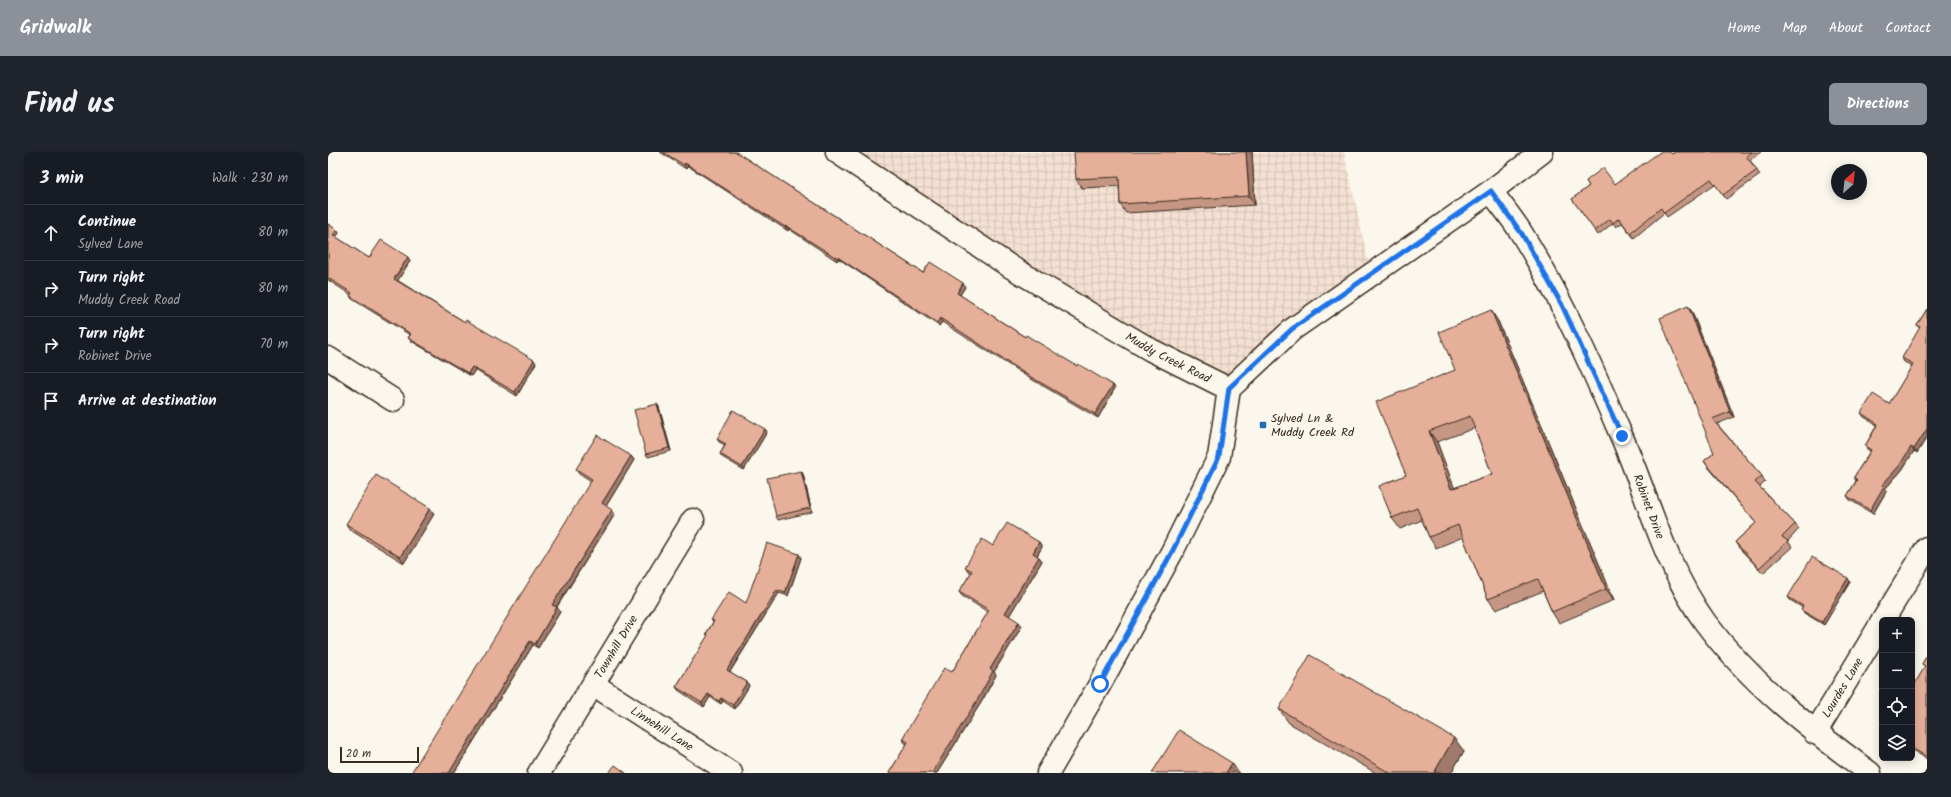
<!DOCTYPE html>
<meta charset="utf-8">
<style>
:root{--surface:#171b24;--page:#20242c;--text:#f1f3f6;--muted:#9ea1a6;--line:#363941;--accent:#8c9099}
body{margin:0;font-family:Kalam,sans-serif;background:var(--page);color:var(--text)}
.controls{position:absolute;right:12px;bottom:12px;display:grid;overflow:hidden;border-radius:6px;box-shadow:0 2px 10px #0003}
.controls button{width:36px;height:36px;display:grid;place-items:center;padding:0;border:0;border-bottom:1px solid var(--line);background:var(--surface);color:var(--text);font:20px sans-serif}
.compass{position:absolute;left:1503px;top:12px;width:36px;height:36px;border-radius:50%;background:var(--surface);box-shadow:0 2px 10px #0003;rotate:27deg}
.scale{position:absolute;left:12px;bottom:10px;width:79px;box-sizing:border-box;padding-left:4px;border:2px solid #3b2a1e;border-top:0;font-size:11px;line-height:14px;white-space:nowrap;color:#3b2a1e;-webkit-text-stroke:3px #fbf7ec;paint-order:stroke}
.stop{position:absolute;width:12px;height:12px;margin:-9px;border:3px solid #1a73e8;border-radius:50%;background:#fff}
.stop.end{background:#1a73e8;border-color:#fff;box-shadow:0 1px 4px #0008}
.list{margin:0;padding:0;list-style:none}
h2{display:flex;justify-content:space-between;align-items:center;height:52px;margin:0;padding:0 16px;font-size:17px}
h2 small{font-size:13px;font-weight:400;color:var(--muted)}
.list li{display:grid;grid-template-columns:26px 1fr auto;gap:12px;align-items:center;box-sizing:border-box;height:56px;padding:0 16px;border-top:1px solid var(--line)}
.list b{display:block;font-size:15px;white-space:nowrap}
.list p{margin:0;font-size:13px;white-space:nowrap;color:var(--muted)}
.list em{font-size:13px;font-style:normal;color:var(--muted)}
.icon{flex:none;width:22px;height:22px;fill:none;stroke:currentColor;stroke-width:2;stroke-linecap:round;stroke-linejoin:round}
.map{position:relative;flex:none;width:1599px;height:621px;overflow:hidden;border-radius:6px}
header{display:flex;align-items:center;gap:24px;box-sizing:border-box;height:56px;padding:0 20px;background:var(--accent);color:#fff}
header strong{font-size:19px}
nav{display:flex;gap:22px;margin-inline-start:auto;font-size:14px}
.intro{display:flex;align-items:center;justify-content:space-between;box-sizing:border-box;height:96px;padding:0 24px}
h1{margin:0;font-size:28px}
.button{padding:10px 18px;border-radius:6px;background:var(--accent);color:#fff;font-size:14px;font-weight:700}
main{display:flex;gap:24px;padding:0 24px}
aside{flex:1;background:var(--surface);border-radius:6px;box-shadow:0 2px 10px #0003}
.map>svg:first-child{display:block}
</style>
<header>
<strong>Gridwalk</strong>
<nav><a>Home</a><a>Map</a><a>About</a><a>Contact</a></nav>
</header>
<div class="intro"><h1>Find us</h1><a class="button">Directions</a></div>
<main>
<aside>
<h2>3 min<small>Walk · 230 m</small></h2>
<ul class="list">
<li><svg class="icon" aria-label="ahead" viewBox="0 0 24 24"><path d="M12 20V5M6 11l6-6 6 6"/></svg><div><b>Continue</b><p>Sylved Lane</p></div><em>80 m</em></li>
<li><svg class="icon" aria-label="right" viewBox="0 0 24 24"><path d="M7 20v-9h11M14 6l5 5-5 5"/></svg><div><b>Turn right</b><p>Muddy Creek Road</p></div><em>80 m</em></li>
<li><svg class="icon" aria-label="right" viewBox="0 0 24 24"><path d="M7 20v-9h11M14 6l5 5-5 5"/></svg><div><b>Turn right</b><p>Robinet Drive</p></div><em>70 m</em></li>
<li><svg class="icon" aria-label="arrive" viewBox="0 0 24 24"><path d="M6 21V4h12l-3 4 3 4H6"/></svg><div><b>Arrive at destination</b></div></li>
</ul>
</aside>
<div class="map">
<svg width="1599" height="621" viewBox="0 0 1599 621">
<defs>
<pattern id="industrial-grid" width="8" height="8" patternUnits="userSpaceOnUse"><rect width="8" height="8" fill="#f4e1d3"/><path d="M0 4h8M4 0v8" fill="none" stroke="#d2c1b5"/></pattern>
</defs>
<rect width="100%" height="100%" fill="#fbf7ec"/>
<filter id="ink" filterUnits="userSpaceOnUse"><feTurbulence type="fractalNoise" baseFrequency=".025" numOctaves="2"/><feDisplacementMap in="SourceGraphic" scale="8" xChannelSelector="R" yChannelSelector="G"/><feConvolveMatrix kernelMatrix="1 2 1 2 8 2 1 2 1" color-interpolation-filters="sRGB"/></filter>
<g filter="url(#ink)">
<path fill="url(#industrial-grid)" d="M 509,0 L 1016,0 L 1043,122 L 901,237 Z"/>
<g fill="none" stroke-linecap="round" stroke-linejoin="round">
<defs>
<g id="minor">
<path id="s1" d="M 509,0 L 683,115 L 823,198 L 901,237"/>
<path id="s2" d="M 1163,39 C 1173,53 1185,67 1194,82 C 1233,145 1264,215 1293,283 C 1320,345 1337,415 1377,470 C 1422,531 1481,576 1542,621"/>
<path d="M 0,206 L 65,248"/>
<path d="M 901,237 L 965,177 L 1163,39 L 1214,0"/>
<path d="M 1555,468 L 1599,396"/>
<path id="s3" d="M 266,533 L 403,621"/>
<path id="s4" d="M 1487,581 L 1554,470"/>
<path id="s5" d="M 211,621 L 365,368"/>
<path d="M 720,621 L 772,532 L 845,398 L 891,305 L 901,237"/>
</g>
</defs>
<use href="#minor" stroke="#3b2a1e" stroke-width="25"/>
<use href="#minor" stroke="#fbf7ec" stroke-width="22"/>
</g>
<g fill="#c59684" stroke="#3b2a1e" fill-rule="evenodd">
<path d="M 332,0 L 408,0 L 595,121 L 637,135 L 632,143 L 697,185 L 749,214 L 785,233 L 787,236 L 770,266 L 698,224 L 614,170 L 611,174 L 511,107 L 509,109 L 461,77 L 460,79 L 360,14 L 358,17 Z"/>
<path d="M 924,0 L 927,53 L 798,61 L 792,52 L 791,34 L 754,36 L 748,27 Z"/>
<path d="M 1347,0 L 1433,0 L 1422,8 L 1432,23 L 1398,47 L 1387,32 L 1339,65 L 1336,61 L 1306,86 L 1294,71 L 1288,75 L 1285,71 L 1270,83 L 1244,47 L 1261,34 L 1258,29 L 1287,32 Z"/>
<path d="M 0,72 L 9,78 L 11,81 L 8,85 L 41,106 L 82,109 L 69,128 L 137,170 L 208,211 L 189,244 L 147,218 L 143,224 L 83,189 L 80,186 L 82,183 L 24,147 L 22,144 L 23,143 L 0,128 Z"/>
<path d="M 1360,154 L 1364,160 L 1406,265 L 1389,272 L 1434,324 L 1437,330 L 1432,335 L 1467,372 L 1471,377 L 1460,389 L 1464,395 L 1435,421 L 1411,396 L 1407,390 L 1428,371 L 1380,315 L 1376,309 L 1386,301 Z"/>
<path d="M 1599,157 L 1599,285 L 1589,301 L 1586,299 L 1574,318 L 1557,337 L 1559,338 L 1545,362 L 1522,348 L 1519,344 L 1528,329 L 1526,325 L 1542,299 L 1539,297 L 1537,294 L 1549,273 L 1536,265 L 1533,261 L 1561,252 L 1584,214 L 1576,210 L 1574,206 L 1592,177 L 1589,173 Z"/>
<path d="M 1170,169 L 1286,448 L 1231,471 L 1224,460 L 1215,439 L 1168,458 L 1160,447 L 1135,385 L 1108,396 L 1101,385 L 1094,368 L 1072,377 L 1064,366 L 1078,323 L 1127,218 ZM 1147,276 L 1164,322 L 1126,336 L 1109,290 Z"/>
<path d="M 329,252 L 331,255 L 343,299 L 320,305 L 318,302 Z"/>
<path d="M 437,277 L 439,280 L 416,318 L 394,305 L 392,302 L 397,293 L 391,290 L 389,287 Z"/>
<path d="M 303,304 L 306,308 L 278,354 L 287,362 L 229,455 L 232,460 L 210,496 L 205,493 L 126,621 L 263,329 L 251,321 L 248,317 Z"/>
<path d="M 473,319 L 475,322 L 484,360 L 450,368 L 448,364 Z"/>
<path d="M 102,356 L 106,362 L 76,411 L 22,378 L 18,372 Z"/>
<path d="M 711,390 L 714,395 L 709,404 L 711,405 L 714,409 L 681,464 L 694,474 L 666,520 L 668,523 L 654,549 L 609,621 L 561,621 L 579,592 L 577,591 L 574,587 L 624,520 L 660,460 L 634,444 L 631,440 L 643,421 L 640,419 L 637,415 L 665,394 Z"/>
<path d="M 473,406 L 460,444 L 451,441 L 402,520 L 419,530 L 421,534 L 407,557 L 395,549 L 393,552 L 382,545 L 376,555 L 350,538 L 348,535 L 380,484 L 378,482 L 385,470 L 383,468 L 418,451 Z"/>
<path d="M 1522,430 L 1496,473 L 1476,461 L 1473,458 L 1475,456 L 1462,448 L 1460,445 Z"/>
<path d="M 1599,503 L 1599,607 L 1584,598 L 1584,537 L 1597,515 L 1594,512 Z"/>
<path d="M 951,557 L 1136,599 L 1123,621 L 1048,621 L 961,571 Z"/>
</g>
<g fill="#a07a6c" stroke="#3b2a1e">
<path d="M 918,0 L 924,0 L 927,53 L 921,44 Z"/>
<path d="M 357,11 L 360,14 L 358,17 L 356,13 Z"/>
<path d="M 458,74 L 461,77 L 460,79 L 457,75 Z"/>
<path d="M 9,78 L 11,81 L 7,87 L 5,83 Z"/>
<path d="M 508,104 L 511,107 L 509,109 L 507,105 Z"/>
<path d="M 80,105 L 82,109 L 69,130 L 66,127 Z"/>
<path d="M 635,131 L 637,135 L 631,144 L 629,141 Z"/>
<path d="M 1360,154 L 1364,160 L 1406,265 L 1402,260 Z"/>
<path d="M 1163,158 L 1170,169 L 1286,448 L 1278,437 Z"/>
<path d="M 612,166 L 614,170 L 611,174 L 609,171 Z"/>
<path d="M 206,208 L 208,211 L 189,244 L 187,240 Z"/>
<path d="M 144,215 L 147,218 L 143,224 L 140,221 Z"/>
<path d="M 785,233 L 787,236 L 770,266 L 767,262 Z"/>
<path d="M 329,252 L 331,255 L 343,299 L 341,296 Z"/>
<path d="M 437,277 L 439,280 L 416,318 L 414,315 Z"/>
<path d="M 1599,277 L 1599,285 L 1589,301 L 1586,297 Z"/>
<path d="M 1101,279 L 1109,290 L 1131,348 L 1123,337 Z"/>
<path d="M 1583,295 L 1586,299 L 1574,318 L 1557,337 L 1559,338 L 1545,362 L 1542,358 L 1554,333 Z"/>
<path d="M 303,304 L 306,308 L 277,356 L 274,351 Z"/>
<path d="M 473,319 L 475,322 L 484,360 L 482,356 Z"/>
<path d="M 102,356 L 106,362 L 76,411 L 72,405 Z"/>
<path d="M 284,358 L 287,362 L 227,457 L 224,453 Z"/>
<path d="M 711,390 L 714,395 L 708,405 L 705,401 Z"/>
<path d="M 471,402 L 473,406 L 460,444 L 457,441 Z"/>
<path d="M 711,405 L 714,409 L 680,466 L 677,461 Z"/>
<path d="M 1520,426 L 1522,430 L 1496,473 L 1494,470 Z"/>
<path d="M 449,438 L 451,441 L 401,521 L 399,518 Z"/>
<path d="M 229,455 L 232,460 L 210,496 L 207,492 Z"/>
<path d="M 691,470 L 694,474 L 666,520 L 668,523 L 654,549 L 609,621 L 604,621 L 662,517 Z"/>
<path d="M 202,489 L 205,493 L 126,621 L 121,621 Z"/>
<path d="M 419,530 L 421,534 L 407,557 L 405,553 Z"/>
<path d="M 380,542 L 382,545 L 376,555 L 374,551 Z"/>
<path d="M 393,546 L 395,549 L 393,552 L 391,549 Z"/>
<path d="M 1126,586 L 1136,599 L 1123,621 L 1106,621 Z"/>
<path d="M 904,611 L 911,621 L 898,621 Z"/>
</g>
<g fill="#e5af9a" stroke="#3b2a1e" fill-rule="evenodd">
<path d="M 335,0 L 408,0 L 595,121 L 602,110 L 635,131 L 629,141 L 697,185 L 698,183 L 749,214 L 750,212 L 785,233 L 767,262 L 696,221 L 612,166 L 609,171 L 508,104 L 507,105 L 458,74 L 457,75 L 357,11 L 356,13 Z"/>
<path d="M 746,0 L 918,0 L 921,44 L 792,52 L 791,25 L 748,27 Z"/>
<path d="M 1332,0 L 1342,0 L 1344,2 L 1347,0 L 1424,0 L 1418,4 L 1429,18 L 1395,43 L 1383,27 L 1336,61 L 1333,56 L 1302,81 L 1291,66 L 1285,71 L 1282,67 L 1267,79 L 1244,47 L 1261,34 L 1258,29 L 1275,16 L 1287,32 Z"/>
<path d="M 0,72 L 9,78 L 5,83 L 41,106 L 53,88 L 80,105 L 66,127 L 137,170 L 138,168 L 206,208 L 187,240 L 144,215 L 140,221 L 80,186 L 83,182 L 22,144 L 24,141 L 0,126 Z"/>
<path d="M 1360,154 L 1402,260 L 1384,267 L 1434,324 L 1427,330 L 1467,372 L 1454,385 L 1460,389 L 1431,416 L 1407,390 L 1428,371 L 1376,309 L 1386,301 L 1332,166 Z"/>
<path d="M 1599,157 L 1599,277 L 1586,297 L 1583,295 L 1571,314 L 1554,333 L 1556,334 L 1542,358 L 1519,344 L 1529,328 L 1526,325 L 1543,298 L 1537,294 L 1550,272 L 1533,261 L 1545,242 L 1561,252 L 1585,212 L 1574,206 L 1592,175 L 1589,173 Z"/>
<path d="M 1163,158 L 1278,437 L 1224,460 L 1210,427 L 1160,447 L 1130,373 L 1101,385 L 1089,356 L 1064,366 L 1051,334 L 1078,323 L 1048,250 L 1127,218 L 1111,180 ZM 1142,264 L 1164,322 L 1123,337 L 1101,279 Z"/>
<path d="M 329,252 L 341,296 L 318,302 L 306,258 Z"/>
<path d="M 405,258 L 437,277 L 414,315 L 392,302 L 398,292 L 389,287 Z"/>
<path d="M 269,283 L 303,304 L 274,351 L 284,358 L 224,453 L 229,455 L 207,492 L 202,489 L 121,621 L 83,621 L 264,327 L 248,317 Z"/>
<path d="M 473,319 L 482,356 L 448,364 L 439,326 Z"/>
<path d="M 48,323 L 102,356 L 72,405 L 18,372 Z"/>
<path d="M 679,371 L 711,390 L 705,401 L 711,405 L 677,461 L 691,470 L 662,517 L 665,519 L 651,545 L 604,621 L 561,621 L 580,590 L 574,587 L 616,516 L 624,520 L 661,458 L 631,440 L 644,419 L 637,415 L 654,387 L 665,394 Z"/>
<path d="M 439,391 L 471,402 L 457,441 L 449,438 L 399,518 L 419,530 L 405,553 L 393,546 L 391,549 L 380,542 L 374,551 L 348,535 L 380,483 L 378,482 L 386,469 L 383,468 L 401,440 L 418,451 Z"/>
<path d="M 1484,405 L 1520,426 L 1494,470 L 1473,458 L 1475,454 L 1460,445 Z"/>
<path d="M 982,503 L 1126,586 L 1106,621 L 1062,621 L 951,557 Z"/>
<path d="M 1599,503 L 1599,605 L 1584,596 L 1584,537 L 1597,514 L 1594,512 Z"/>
<path d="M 851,578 L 904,611 L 898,621 L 824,621 Z"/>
<path d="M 287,613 L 298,621 L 281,621 Z"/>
</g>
</g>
<g fill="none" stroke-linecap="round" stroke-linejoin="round" filter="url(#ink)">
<path stroke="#1a73e8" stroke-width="5" d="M 772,532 L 845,398 L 891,305 L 901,236 L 964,177 L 1163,39 L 1194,82 L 1234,153 L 1294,284"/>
</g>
<rect fill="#1f6fb2" stroke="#fbf7ec" stroke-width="1.5" x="931" y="269" width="8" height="8" rx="2"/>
<g text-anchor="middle" stroke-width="4" stroke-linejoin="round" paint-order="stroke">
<g font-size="12" fill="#3b2a1e" stroke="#fbf7ec">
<text dy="4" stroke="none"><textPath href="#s1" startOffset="390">Muddy Creek Road</textPath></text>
<text dy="4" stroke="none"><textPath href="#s2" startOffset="354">Robinet Drive</textPath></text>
<text dy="4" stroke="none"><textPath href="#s5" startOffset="148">Townhill Drive</textPath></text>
<text dy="4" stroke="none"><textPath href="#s4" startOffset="53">Lourdes Lane</textPath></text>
<text dy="4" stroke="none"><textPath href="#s3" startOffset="81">Linnehill Lane</textPath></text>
</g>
<g font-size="12" fill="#3b2a1e" stroke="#fbf7ec" text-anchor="start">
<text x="943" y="270">Sylved Ln &amp;<tspan x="943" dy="14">Muddy Creek Rd</tspan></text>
</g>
</g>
</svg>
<div class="controls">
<button>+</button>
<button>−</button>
<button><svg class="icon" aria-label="locate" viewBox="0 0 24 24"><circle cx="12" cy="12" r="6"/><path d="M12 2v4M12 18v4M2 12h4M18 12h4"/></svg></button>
<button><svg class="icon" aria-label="layers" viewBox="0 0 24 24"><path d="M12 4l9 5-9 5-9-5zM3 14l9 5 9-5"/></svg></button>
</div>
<svg class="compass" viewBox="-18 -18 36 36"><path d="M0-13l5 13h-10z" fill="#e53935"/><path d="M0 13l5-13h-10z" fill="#9ea1a6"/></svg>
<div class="scale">20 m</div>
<div class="stop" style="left:772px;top:532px"></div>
<div class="stop end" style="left:1294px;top:284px"></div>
</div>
</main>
